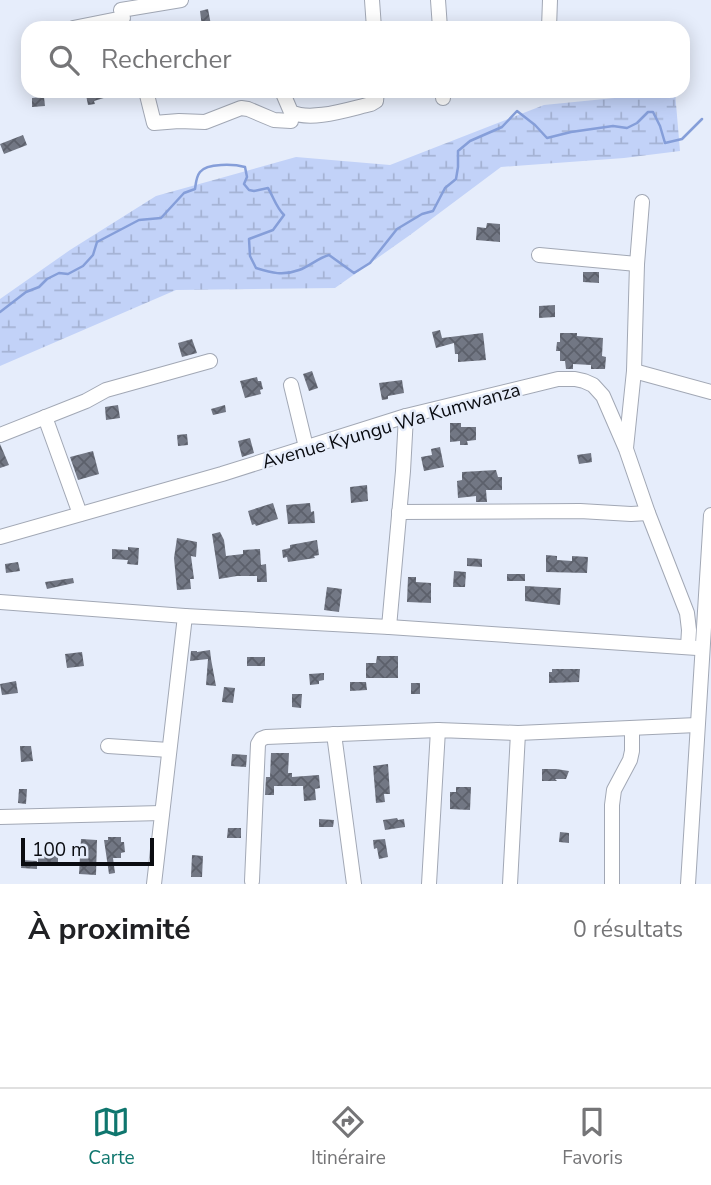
<!DOCTYPE html>
<html lang="fr">
<meta charset="utf-8">
<style>
:root{--surface:#fff;--page:#f2f2f2;--text:#202124;--muted:#757577;--line:#e0e0e0;--accent:#0f766e}
body{margin:0;font-family:"Nunito Sans",sans-serif;background:var(--page);color:var(--text)}
.scale{position:absolute;left:21px;bottom:18px;width:133px;box-sizing:border-box;padding-left:7px;border:4px solid #0a0c11;border-top:0;font-size:19px;line-height:24px;white-space:nowrap;color:#0a0c11;-webkit-text-stroke:5px #e6edfb;paint-order:stroke}
.list{margin:0;padding:0;list-style:none}
h2{display:flex;justify-content:space-between;align-items:center;height:91px;margin:0;padding:0 28px;font-size:30px}
h2 small{font-size:23px;font-weight:400;color:var(--muted)}
.icon{flex:none;width:38px;height:38px;fill:none;stroke:currentColor;stroke-width:2;stroke-linecap:round;stroke-linejoin:round}
.map{position:relative;flex:none;width:711px;height:884px;overflow:hidden}
.search{position:absolute;background:var(--surface);box-shadow:0 4px 18px #0003;left:21px;right:21px;top:21px;height:77px;display:flex;align-items:center;gap:18px;box-sizing:border-box;padding:0 24px;border-radius:21px;color:var(--muted);font-size:26px}
.sheet{height:203px;background:var(--surface)}
nav{display:flex;justify-content:space-around;align-items:center;box-sizing:border-box;height:98px;border-top:2px solid var(--line);background:var(--surface);font-size:19px;color:var(--muted)}
nav a{display:grid;justify-items:center;gap:4px}
nav .on{color:var(--accent)}
.map>svg:first-child{display:block}
</style>
<div class="map">
<svg width="711" height="884" viewBox="0 0 711 884">
<defs>
<pattern id="wetland-marsh" width="20" height="14" patternUnits="userSpaceOnUse" patternTransform="scale(1.75)"><rect width="20" height="14" fill="#c2d2f8"/><path d="M1 5h8M5 5V1M11 12h8M15 12V8" fill="none" stroke="#a5b3d4"/></pattern>
<pattern id="building-cross-hatch" width="8" height="8" patternUnits="userSpaceOnUse" patternTransform="scale(1.75)"><rect width="8" height="8" fill="#727784"/><path d="M0 0l8 8M0 8l8-8" fill="none" stroke="#5c606b"/></pattern>
</defs>
<rect width="100%" height="100%" fill="#e6edfb"/>
<path fill="url(#wetland-marsh)" d="M 675,92 L 680,151 L 624,158 L 501,167 L 410,235 L 335,288 L 176,290 L 0,366 L 0,299 L 70,250 L 156,196 L 296,157 L 390,165 L 544,105 Z"/>
<g fill="none" stroke-linecap="round" stroke-linejoin="round">
<path stroke="#859ed9" stroke-width="2.5" d="M 0,312 L 26,292 L 39,287 L 47,279 L 59,273 L 68,274 L 83,266 L 93,255 L 97,242 L 139,220 L 161,218 L 184,193 L 195,189 C 196,183 196,177 200,172 C 207,163 234,164 245,167 L 247,177 L 244,184 L 249,190 L 254,191 L 268,188 C 274,198 276,207 284,215 L 273,230 L 249,239 L 250,256 L 256,268 C 272,273 283,276 299,270 C 310,266 318,258 329,255 L 354,273 L 370,263 L 397,229 L 422,214 L 433,211 L 445,188 L 456,179 L 458,167 L 458,151 L 470,141 L 502,127 L 517,111 L 535,125 L 547,138 L 571,132 L 613,126 L 627,128 L 637,123 L 648,112 L 653,112 L 660,126 L 665,143 L 682,139 L 702,119"/>
</g>
<g fill="url(#building-cross-hatch)">
<path d="M 208,9 L 211,25 L 202,27 L 200,11 Z"/>
<path d="M 106,91 L 119,91 L 120,93 L 94,101 L 95,104 L 88,105 L 86,95 Z"/>
<path d="M 44,97 L 45,106 L 32,107 L 32,98 Z"/>
<path d="M 23,135 L 27,145 L 4,154 L 0,144 Z"/>
<path d="M 487,223 L 500,224 L 500,242 L 476,240 L 477,227 L 486,228 Z"/>
<path d="M 583,272 L 599,272 L 599,283 L 583,282 Z"/>
<path d="M 555,305 L 555,317 L 539,318 L 539,306 Z"/>
<path d="M 440,330 L 442,338 L 483,333 L 486,360 L 458,362 L 458,354 L 455,354 L 454,343 L 436,348 L 432,332 Z"/>
<path d="M 560,333 L 577,333 L 577,336 L 603,338 L 602,356 L 606,357 L 605,369 L 591,369 L 591,365 L 573,364 L 573,369 L 566,369 L 565,361 L 560,361 L 560,351 L 556,351 L 557,342 L 560,342 Z"/>
<path d="M 192,339 L 197,353 L 182,357 L 178,343 Z"/>
<path d="M 312,371 L 318,388 L 309,391 L 303,374 Z"/>
<path d="M 257,377 L 258,381 L 261,381 L 263,389 L 260,390 L 261,394 L 245,398 L 240,381 Z"/>
<path d="M 402,380 L 404,393 L 388,396 L 388,399 L 382,400 L 379,383 Z"/>
<path d="M 118,405 L 120,418 L 106,420 L 105,407 Z"/>
<path d="M 225,405 L 226,412 L 213,415 L 211,409 Z"/>
<path d="M 450,423 L 461,423 L 461,427 L 476,427 L 476,440 L 467,441 L 468,445 L 460,445 L 460,441 L 450,442 Z"/>
<path d="M 187,434 L 188,445 L 178,446 L 177,435 Z"/>
<path d="M 250,438 L 254,453 L 242,457 L 238,441 Z"/>
<path d="M 0,444 L 9,465 L 0,468 Z"/>
<path d="M 440,447 L 444,467 L 424,471 L 421,457 L 432,455 L 431,449 Z"/>
<path d="M 93,451 L 99,474 L 78,480 L 70,457 Z"/>
<path d="M 591,453 L 592,462 L 579,464 L 577,455 Z"/>
<path d="M 496,470 L 498,477 L 502,477 L 502,490 L 486,490 L 487,502 L 476,502 L 476,496 L 458,498 L 457,481 L 462,480 L 462,472 Z"/>
<path d="M 367,485 L 368,501 L 351,503 L 350,487 Z"/>
<path d="M 273,503 L 278,519 L 256,526 L 255,524 L 252,525 L 248,511 Z"/>
<path d="M 310,503 L 311,512 L 314,511 L 315,523 L 288,524 L 286,505 Z"/>
<path d="M 220,532 L 224,540 L 226,556 L 243,554 L 243,550 L 260,549 L 261,565 L 266,564 L 267,582 L 257,582 L 257,576 L 237,576 L 219,579 L 212,534 Z"/>
<path d="M 177,538 L 197,542 L 196,557 L 191,556 L 194,579 L 190,579 L 191,589 L 177,590 L 174,558 Z"/>
<path d="M 317,540 L 319,555 L 314,556 L 315,558 L 288,562 L 287,557 L 283,558 L 282,550 L 290,548 L 290,545 Z"/>
<path d="M 128,547 L 139,548 L 138,565 L 127,564 L 128,560 L 112,559 L 112,549 L 128,550 Z"/>
<path d="M 546,555 L 557,556 L 557,560 L 572,561 L 572,556 L 588,557 L 587,573 L 546,572 Z"/>
<path d="M 467,558 L 482,559 L 482,567 L 467,566 Z"/>
<path d="M 18,562 L 20,571 L 6,573 L 5,564 Z"/>
<path d="M 454,571 L 466,572 L 465,587 L 453,587 Z"/>
<rect x="507" y="574" width="18" height="7"/>
<path d="M 408,577 L 416,577 L 416,582 L 431,583 L 431,603 L 407,602 Z"/>
<path d="M 73,578 L 74,583 L 47,589 L 45,582 Z"/>
<path d="M 525,586 L 561,588 L 560,605 L 525,601 Z"/>
<path d="M 327,587 L 342,589 L 339,612 L 324,610 Z"/>
<path d="M 210,650 L 211,659 L 216,686 L 206,685 L 208,659 L 190,661 L 191,651 L 197,651 L 197,652 Z"/>
<path d="M 82,652 L 84,666 L 67,668 L 65,654 Z"/>
<path d="M 377,656 L 398,656 L 398,678 L 366,678 L 366,663 L 376,663 Z"/>
<rect x="247" y="657" width="18" height="9"/>
<path d="M 552,669 L 580,669 L 579,682 L 549,683 L 549,672 L 552,672 Z"/>
<path d="M 324,673 L 324,680 L 319,681 L 319,684 L 310,685 L 309,674 Z"/>
<path d="M 16,681 L 18,693 L 2,695 L 0,684 Z"/>
<path d="M 350,682 L 366,682 L 367,690 L 350,691 Z"/>
<rect x="411" y="683" width="9" height="11"/>
<path d="M 224,687 L 235,688 L 233,703 L 222,702 Z"/>
<path d="M 292,694 L 302,694 L 301,708 L 292,707 Z"/>
<path d="M 20,746 L 31,746 L 33,761 L 21,762 Z"/>
<path d="M 271,753 L 289,753 L 288,773 L 292,773 L 292,777 L 319,775 L 320,788 L 315,789 L 316,800 L 304,801 L 303,786 L 274,786 L 274,795 L 265,795 L 266,777 L 270,777 Z"/>
<path d="M 232,754 L 247,755 L 246,767 L 231,766 Z"/>
<path d="M 388,764 L 390,794 L 384,794 L 385,802 L 376,803 L 373,766 Z"/>
<path d="M 542,769 L 556,769 L 569,771 L 566,779 L 555,779 L 557,781 L 542,781 Z"/>
<path d="M 456,787 L 471,787 L 470,810 L 450,809 L 450,792 L 456,792 Z"/>
<path d="M 19,789 L 27,789 L 26,804 L 18,803 Z"/>
<path d="M 397,818 L 398,820 L 404,819 L 405,827 L 385,830 L 383,820 Z"/>
<path d="M 319,819 L 334,820 L 333,827 L 319,827 Z"/>
<path d="M 228,828 L 241,828 L 241,838 L 227,838 Z"/>
<path d="M 560,832 L 569,833 L 569,843 L 559,842 Z"/>
<path d="M 108,837 L 121,837 L 121,842 L 124,842 L 125,852 L 121,853 L 121,858 L 113,858 L 115,873 L 109,874 L 104,840 L 108,840 Z"/>
<path d="M 81,839 L 97,840 L 96,875 L 79,874 Z"/>
<path d="M 385,839 L 388,857 L 379,859 L 377,848 L 374,849 L 373,840 Z"/>
<rect x="38" y="853" width="20" height="9"/>
<path d="M 192,855 L 203,856 L 202,877 L 191,877 Z"/>
<path d="M 22,860 L 37,861 L 37,869 L 21,868 Z"/>
</g>
<g fill="none" stroke-linecap="round" stroke-linejoin="round">
<defs>
<g id="minor">
<path d="M 372,0 L 374,28"/>
<path d="M 438,0 L 440,28"/>
<path d="M 121,10 L 181,0"/>
<path d="M 73,28 L 123,18"/>
<path d="M 549,28 L 550,0"/>
<path d="M 146,91 L 154,123 L 179,121 L 205,122 L 241,108 L 248,109 L 274,120 L 291,121"/>
<path d="M 282,91 L 291,112 C 311,122 349,109 371,104 L 376,101 L 377,91"/>
<path d="M 443,91 L 443,98"/>
<path d="M 539,255 L 637,264"/>
<path d="M 634,371 L 711,392"/>
<path d="M 291,385 L 306,447"/>
<path d="M 45,417 L 80,514"/>
<path d="M 0,435 L 86,401 L 106,390 L 210,361"/>
<path d="M 626,448 L 634,371 L 637,264 L 642,202"/>
<path d="M 399,512 L 580,511 L 631,514 L 648,513"/>
<path d="M 0,537 L 222,474 L 406,416 L 558,379 L 575,379 L 584,381 L 593,385 L 603,396 L 626,449 L 648,513 L 687,613 L 689,630 L 688,647"/>
<path d="M 0,602 L 185,616"/>
<path d="M 389,627 L 697,648"/>
<path d="M 334,734 L 354,884"/>
<path d="M 108,746 L 169,750"/>
<path d="M 0,817 L 162,813"/>
<path d="M 252,881 L 258,744 L 261,739 L 266,737 L 438,730"/>
<path d="M 154,884 L 185,616 L 389,627 L 403,471 L 406,416"/>
<path d="M 429,884 L 438,730 L 518,733 L 697,725"/>
<path d="M 510,884 L 518,733"/>
<path d="M 612,884 L 612,805 L 614,790 L 630,760 L 632,751 L 632,728"/>
<path d="M 688,884 L 711,515"/>
</g>
</defs>
<use href="#minor" stroke="#a2a8b5" stroke-width="16"/>
<use href="#minor" stroke="#fff" stroke-width="14"/>
</g>
<g text-anchor="middle" stroke-width="5" stroke-linejoin="round" paint-order="stroke">
<g font-size="19" fill="#0a0c11" stroke="#e6edfb">
<text transform="translate(391 425) rotate(-16)" y="7">Avenue Kyungu Wa Kumwanza</text>
</g>
</g>
</svg>
<div class="scale">100 m</div>
<div class="search"><svg class="icon" aria-label="search" viewBox="0 0 24 24"><circle cx="10" cy="10" r="6"/><path d="M15 15l6 6"/></svg>Rechercher</div>
</div>
<section class="sheet">
<h2>À proximité<small>0 résultats</small></h2>
<ul class="list">
</ul>
</section>
<nav>
<a class="on"><svg class="icon" aria-label="map" viewBox="0 0 24 24"><path d="M3 6l6-2 6 2 6-2v14l-6 2-6-2-6 2zM9 4v14M15 6v14"/></svg>Carte</a>
<a><svg class="icon" aria-label="directions" viewBox="0 0 24 24"><path d="M12 3l9 9-9 9-9-9zM9 14v-3h6M13 9l2 2-2 2"/></svg>Itinéraire</a>
<a><svg class="icon" aria-label="saved" viewBox="0 0 24 24"><path d="M7 4h10v16l-5-4-5 4z"/></svg>Favoris</a>
</nav>
